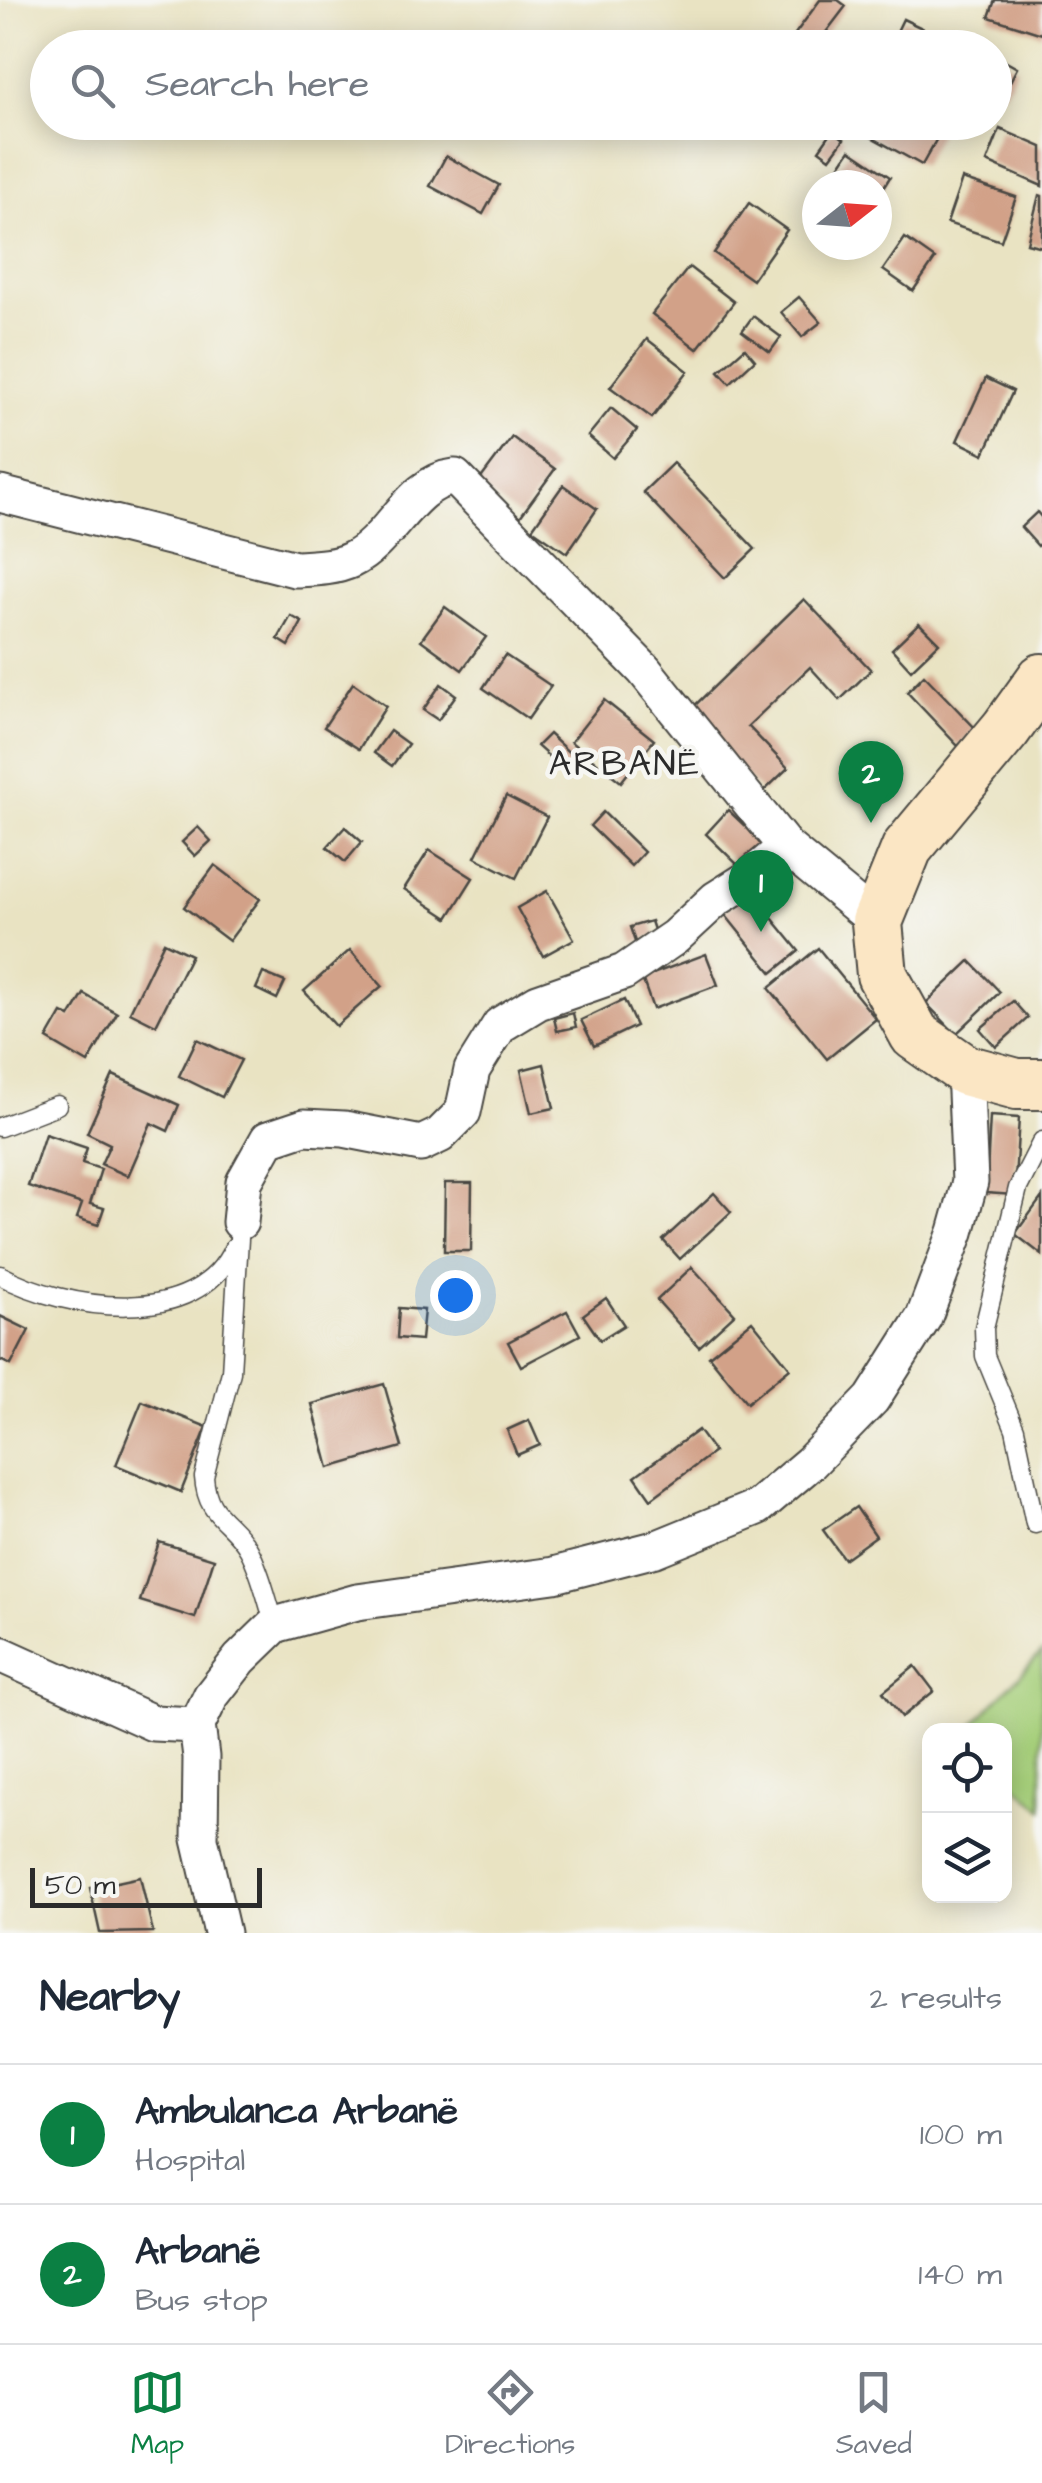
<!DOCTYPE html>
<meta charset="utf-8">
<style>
:root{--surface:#fff;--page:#f6f6f7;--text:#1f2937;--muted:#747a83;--line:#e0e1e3;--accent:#0b8043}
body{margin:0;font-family:"Architects Daughter",sans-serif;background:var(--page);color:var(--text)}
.controls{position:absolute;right:30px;bottom:30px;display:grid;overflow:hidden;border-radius:20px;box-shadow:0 5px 25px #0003}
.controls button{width:90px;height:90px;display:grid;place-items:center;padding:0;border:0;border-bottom:2px solid var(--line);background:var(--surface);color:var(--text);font:50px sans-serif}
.compass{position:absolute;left:802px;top:170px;width:90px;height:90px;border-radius:50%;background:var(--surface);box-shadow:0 5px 25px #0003;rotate:73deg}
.scale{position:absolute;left:30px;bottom:25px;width:232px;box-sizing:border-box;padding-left:10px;border:5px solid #2b2b2b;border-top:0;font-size:28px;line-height:35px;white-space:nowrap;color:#2b2b2b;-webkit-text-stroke:8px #f6f6f2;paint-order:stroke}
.you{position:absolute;left:455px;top:1295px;width:35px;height:35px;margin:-25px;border:8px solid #fff;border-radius:50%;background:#1a73e8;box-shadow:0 0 0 15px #1a73e833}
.badge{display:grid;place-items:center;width:65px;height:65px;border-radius:50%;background:var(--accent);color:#fff;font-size:32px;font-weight:700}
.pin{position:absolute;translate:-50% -82px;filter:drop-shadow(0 2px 5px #0008)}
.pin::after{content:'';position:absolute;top:52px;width:35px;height:30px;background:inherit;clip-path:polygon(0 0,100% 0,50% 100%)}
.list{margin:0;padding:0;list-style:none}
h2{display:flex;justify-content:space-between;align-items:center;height:130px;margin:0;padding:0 40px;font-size:42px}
h2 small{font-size:32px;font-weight:400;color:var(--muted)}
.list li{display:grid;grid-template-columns:65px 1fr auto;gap:30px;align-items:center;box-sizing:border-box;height:140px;padding:0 40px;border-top:2px solid var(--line)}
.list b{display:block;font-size:38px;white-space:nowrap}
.list p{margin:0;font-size:32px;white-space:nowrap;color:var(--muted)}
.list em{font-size:32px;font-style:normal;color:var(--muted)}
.icon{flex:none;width:55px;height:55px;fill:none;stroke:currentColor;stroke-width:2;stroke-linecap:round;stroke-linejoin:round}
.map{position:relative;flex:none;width:1042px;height:1933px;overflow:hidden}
.search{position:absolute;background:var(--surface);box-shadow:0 5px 25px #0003;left:30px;right:30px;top:30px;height:110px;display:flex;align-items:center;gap:25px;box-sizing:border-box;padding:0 35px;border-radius:55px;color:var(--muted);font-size:38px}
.sheet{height:410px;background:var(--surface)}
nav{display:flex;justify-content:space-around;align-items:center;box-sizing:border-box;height:140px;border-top:2px solid var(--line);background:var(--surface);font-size:28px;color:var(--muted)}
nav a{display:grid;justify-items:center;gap:5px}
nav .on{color:var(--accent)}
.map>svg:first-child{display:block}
</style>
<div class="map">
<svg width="1042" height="1933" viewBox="0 0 1042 1933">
<rect width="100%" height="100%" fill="#f6f6f2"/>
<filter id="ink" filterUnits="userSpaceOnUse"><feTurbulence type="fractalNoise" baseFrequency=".01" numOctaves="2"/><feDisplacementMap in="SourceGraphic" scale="20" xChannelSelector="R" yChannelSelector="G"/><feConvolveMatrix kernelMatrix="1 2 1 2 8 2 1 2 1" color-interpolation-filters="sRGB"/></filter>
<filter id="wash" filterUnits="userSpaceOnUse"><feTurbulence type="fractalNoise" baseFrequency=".0048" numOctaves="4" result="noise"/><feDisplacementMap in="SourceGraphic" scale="40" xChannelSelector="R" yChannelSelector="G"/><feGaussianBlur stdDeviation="2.25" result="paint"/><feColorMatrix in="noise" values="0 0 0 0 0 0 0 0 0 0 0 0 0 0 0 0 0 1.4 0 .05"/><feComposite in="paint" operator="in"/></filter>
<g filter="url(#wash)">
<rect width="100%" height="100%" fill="#e9e3c2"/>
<path fill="#a6cf7a" stroke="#687d52" stroke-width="2.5" d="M 1042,1652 L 1042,1809 L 1005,1776 L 1004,1730 L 968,1730 Z"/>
<g id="blocks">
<g fill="#d2a188">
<path d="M 820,0 L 838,0 L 846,6 L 814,48 L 795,34 Z"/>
<path d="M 995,0 L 1042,0 L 1042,34 L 989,17 Z"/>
<path d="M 903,19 L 947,40 L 944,48 L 889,48 Z"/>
<path d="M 994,55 L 1017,68 L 1004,93 L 994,88 Z"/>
<path d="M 692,122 L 713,122 L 702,133 Z"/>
<path d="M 844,122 L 921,122 L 940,133 L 922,165 Z"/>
<path d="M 1000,129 L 1042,147 L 1042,186 L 987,162 Z"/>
<path d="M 833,130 L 844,139 L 830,158 L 819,150 Z"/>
<path d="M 850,150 L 890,177 L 877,198 L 877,185 L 827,185 Z"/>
<path d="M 446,156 L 499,185 L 483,214 L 430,186 Z"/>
<path d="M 962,179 L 1016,197 L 1001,241 L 947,223 Z"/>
<path d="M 1039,195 L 1042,196 L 1042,247 L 1027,243 Z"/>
<path d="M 749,203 L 787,230 L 752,280 L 714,253 Z"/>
<path d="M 905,238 L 935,259 L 913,291 L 883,270 Z"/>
<path d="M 689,267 L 734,302 L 697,349 L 652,314 Z"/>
<path d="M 799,297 L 821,322 L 802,337 L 781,312 Z"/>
<path d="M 753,316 L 781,337 L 770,352 L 742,331 Z"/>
<path d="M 647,339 L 688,371 L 652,418 L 610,387 Z"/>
<path d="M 745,348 L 755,360 L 730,383 L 719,371 Z"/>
<path d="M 986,378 L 1013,391 L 984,454 L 957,441 Z"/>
<path d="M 611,408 L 637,430 L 613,458 L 588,436 Z"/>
<path d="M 512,437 L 555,469 L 520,517 L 476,485 Z"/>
<path d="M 673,463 L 755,549 L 725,578 L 643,492 Z"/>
<path d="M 563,485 L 597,509 L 567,553 L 532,529 Z"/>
<path d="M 1037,512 L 1042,518 L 1042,543 L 1038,546 L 1021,527 Z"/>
<path d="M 804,599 L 871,670 L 840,700 L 810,667 L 748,726 L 788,768 L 762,793 L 686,714 Z"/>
<path d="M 445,607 L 486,637 L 462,670 L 421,640 Z"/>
<path d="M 291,616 L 302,622 L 289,646 L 278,639 Z"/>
<path d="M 919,623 L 939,643 L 911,670 L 892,649 Z"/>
<path d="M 505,655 L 551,686 L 528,719 L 483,688 Z"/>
<path d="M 924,675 L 976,729 L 958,746 L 907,692 Z"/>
<path d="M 353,683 L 386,706 L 359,749 L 324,727 Z"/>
<path d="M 441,684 L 456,695 L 438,720 L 423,710 Z"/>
<path d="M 604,700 L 654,740 L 621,782 L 571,742 Z"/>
<path d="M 390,731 L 408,744 L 392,766 L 374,753 Z"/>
<path d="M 549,734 L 575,758 L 564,770 L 537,746 Z"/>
<path d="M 506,796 L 547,817 L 516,878 L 475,857 Z"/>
<path d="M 728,810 L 767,847 L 744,871 L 706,834 Z"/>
<path d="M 603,812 L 644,852 L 631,866 L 590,826 Z"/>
<path d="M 198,827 L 211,841 L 195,856 L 182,842 Z"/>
<path d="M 345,827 L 362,842 L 345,862 L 327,847 Z"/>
<path d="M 429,850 L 473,878 L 448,918 L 404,889 Z"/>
<path d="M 215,865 L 260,899 L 229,941 L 184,907 Z"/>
<path d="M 547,891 L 574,939 L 543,956 L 517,908 Z"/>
<path d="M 750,891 L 799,951 L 772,973 L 723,912 Z"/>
<path d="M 651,921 L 656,936 L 635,942 L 630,927 Z"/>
<path d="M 164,942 L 191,955 L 156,1025 L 130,1012 Z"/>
<path d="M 818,948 L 876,1019 L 827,1059 L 769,988 Z"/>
<path d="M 350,950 L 382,986 L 336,1026 L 304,991 Z"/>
<path d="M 706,954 L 718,985 L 653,1009 L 642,978 Z"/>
<path d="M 970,961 L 1000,992 L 956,1034 L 926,1003 Z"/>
<path d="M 263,973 L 285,982 L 277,999 L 256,989 Z"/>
<path d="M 84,994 L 117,1013 L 88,1063 L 47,1039 L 62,1013 L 70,1017 Z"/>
<path d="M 624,1000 L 636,1026 L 594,1046 L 581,1020 Z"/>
<path d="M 1013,1001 L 1028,1018 L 996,1047 L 980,1029 Z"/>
<path d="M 573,1013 L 576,1027 L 557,1031 L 554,1018 Z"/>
<path d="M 197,1039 L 241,1060 L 222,1097 L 179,1076 Z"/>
<path d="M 544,1064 L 554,1108 L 531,1113 L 521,1070 Z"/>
<path d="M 113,1075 L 179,1105 L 168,1131 L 151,1123 L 128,1176 L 101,1164 L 110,1144 L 87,1133 Z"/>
<path d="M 990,1116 L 1019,1118 L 1014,1195 L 986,1193 Z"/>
<path d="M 45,1134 L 87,1148 L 82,1163 L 101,1169 L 90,1204 L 104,1208 L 98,1225 L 77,1218 L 82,1204 L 28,1186 Z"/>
<path d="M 445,1183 L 472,1183 L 471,1251 L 444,1251 Z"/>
<path d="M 714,1193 L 731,1212 L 680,1259 L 663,1240 Z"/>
<path d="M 1042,1197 L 1042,1255 L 1015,1234 Z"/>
<path d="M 692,1267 L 735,1314 L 699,1347 L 657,1300 Z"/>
<path d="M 606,1298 L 624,1325 L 600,1340 L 583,1315 Z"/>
<path d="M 399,1308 L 424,1310 L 421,1340 L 397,1338 Z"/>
<path d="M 567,1311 L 580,1335 L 521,1366 L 508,1342 Z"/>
<path d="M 0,1316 L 29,1330 L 11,1365 L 0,1360 Z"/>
<path d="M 752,1321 L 790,1368 L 747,1403 L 709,1356 Z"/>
<path d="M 384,1384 L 402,1447 L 329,1468 L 312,1404 Z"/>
<path d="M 142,1401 L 207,1427 L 181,1492 L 116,1465 Z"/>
<path d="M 529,1420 L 540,1445 L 517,1455 L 507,1430 Z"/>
<path d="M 698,1430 L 714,1452 L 651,1499 L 635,1476 Z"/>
<path d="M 856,1507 L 876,1536 L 844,1559 L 823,1530 Z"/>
<path d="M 159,1542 L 214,1559 L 195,1618 L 140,1601 Z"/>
<path d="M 915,1666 L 934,1691 L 902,1717 L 883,1692 Z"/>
<path d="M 140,1877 L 153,1932 L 100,1933 L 90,1888 Z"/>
</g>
</g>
</g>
<g filter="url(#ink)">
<use href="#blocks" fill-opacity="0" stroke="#484742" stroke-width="2.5"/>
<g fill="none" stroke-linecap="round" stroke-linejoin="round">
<defs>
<g id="service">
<path d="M 0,1127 L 57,1105"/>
<path d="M 240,1222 L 231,1372 L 204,1477 C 207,1519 232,1519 249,1550 C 261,1572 267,1601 275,1625"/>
<path d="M 0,1275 C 64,1310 198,1331 234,1247"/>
<path d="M 1035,1524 L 1015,1429 L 985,1356 L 984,1328 L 1018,1188 L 1042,1141"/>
</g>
<g id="minor">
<path d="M 0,494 L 295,569 C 313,568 334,568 351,560 C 391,541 410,482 455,477 L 644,670 L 786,847 L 877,922"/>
<path d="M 240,1222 L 244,1182 L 268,1139 L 304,1127 L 344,1129 L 421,1144 L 440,1135 L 463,1112 L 472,1070 L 500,1025 L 538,1002 L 624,972 L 675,937 L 716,899 L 748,879 L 786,847"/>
<path d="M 0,1654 L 153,1723 L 197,1725"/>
<path d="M 222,1933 L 200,1839 L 201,1757 L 197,1725 L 211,1696 L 240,1659 L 275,1625 L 357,1602 L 554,1575 L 655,1549 L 758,1507 L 810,1463 L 872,1399 L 924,1317 L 956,1232 L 970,1182 L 965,1070"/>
</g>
<path id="secondary" d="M 1042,679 L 1006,729 L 907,848 L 877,922 L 882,975 L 915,1035 L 965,1070 L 1017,1084 L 1042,1084"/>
</defs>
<use href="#service" stroke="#484742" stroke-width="21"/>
<use href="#minor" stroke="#484742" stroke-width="39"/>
<use href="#secondary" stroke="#484742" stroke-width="54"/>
<use href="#service" stroke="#fff" stroke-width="18"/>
<use href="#minor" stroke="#fff" stroke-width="35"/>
<use href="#secondary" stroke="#fbe6c4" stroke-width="50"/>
</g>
</g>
<g text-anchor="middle" stroke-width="9" stroke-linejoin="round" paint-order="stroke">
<g font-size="35" letter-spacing="2.5" fill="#2b2b2b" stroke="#f6f6f2">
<text x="625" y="775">ARBANË</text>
</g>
</g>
</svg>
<div class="controls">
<button><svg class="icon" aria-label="locate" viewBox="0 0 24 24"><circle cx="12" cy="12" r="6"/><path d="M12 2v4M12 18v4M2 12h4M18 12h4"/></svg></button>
<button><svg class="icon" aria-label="layers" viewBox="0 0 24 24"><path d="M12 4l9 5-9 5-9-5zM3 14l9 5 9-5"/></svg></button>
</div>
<svg class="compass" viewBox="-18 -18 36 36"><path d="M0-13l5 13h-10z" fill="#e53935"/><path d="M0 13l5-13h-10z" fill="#747a83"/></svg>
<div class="scale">50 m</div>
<div class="you"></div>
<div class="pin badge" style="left:761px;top:932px">1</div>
<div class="pin badge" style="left:871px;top:823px">2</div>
<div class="search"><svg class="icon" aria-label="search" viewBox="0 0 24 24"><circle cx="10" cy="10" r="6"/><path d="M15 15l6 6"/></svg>Search here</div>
</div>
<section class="sheet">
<h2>Nearby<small>2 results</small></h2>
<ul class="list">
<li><span class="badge">1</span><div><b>Ambulanca Arbanë</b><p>Hospital</p></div><em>100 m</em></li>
<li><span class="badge">2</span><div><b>Arbanë</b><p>Bus stop</p></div><em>140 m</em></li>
</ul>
</section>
<nav>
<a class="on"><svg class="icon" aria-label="map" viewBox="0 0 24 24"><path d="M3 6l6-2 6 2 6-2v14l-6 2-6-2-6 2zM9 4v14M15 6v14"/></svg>Map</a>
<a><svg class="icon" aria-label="directions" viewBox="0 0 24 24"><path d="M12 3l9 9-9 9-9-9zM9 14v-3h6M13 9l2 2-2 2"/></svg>Directions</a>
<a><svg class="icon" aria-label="saved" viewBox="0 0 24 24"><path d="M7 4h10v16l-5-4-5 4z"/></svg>Saved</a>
</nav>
